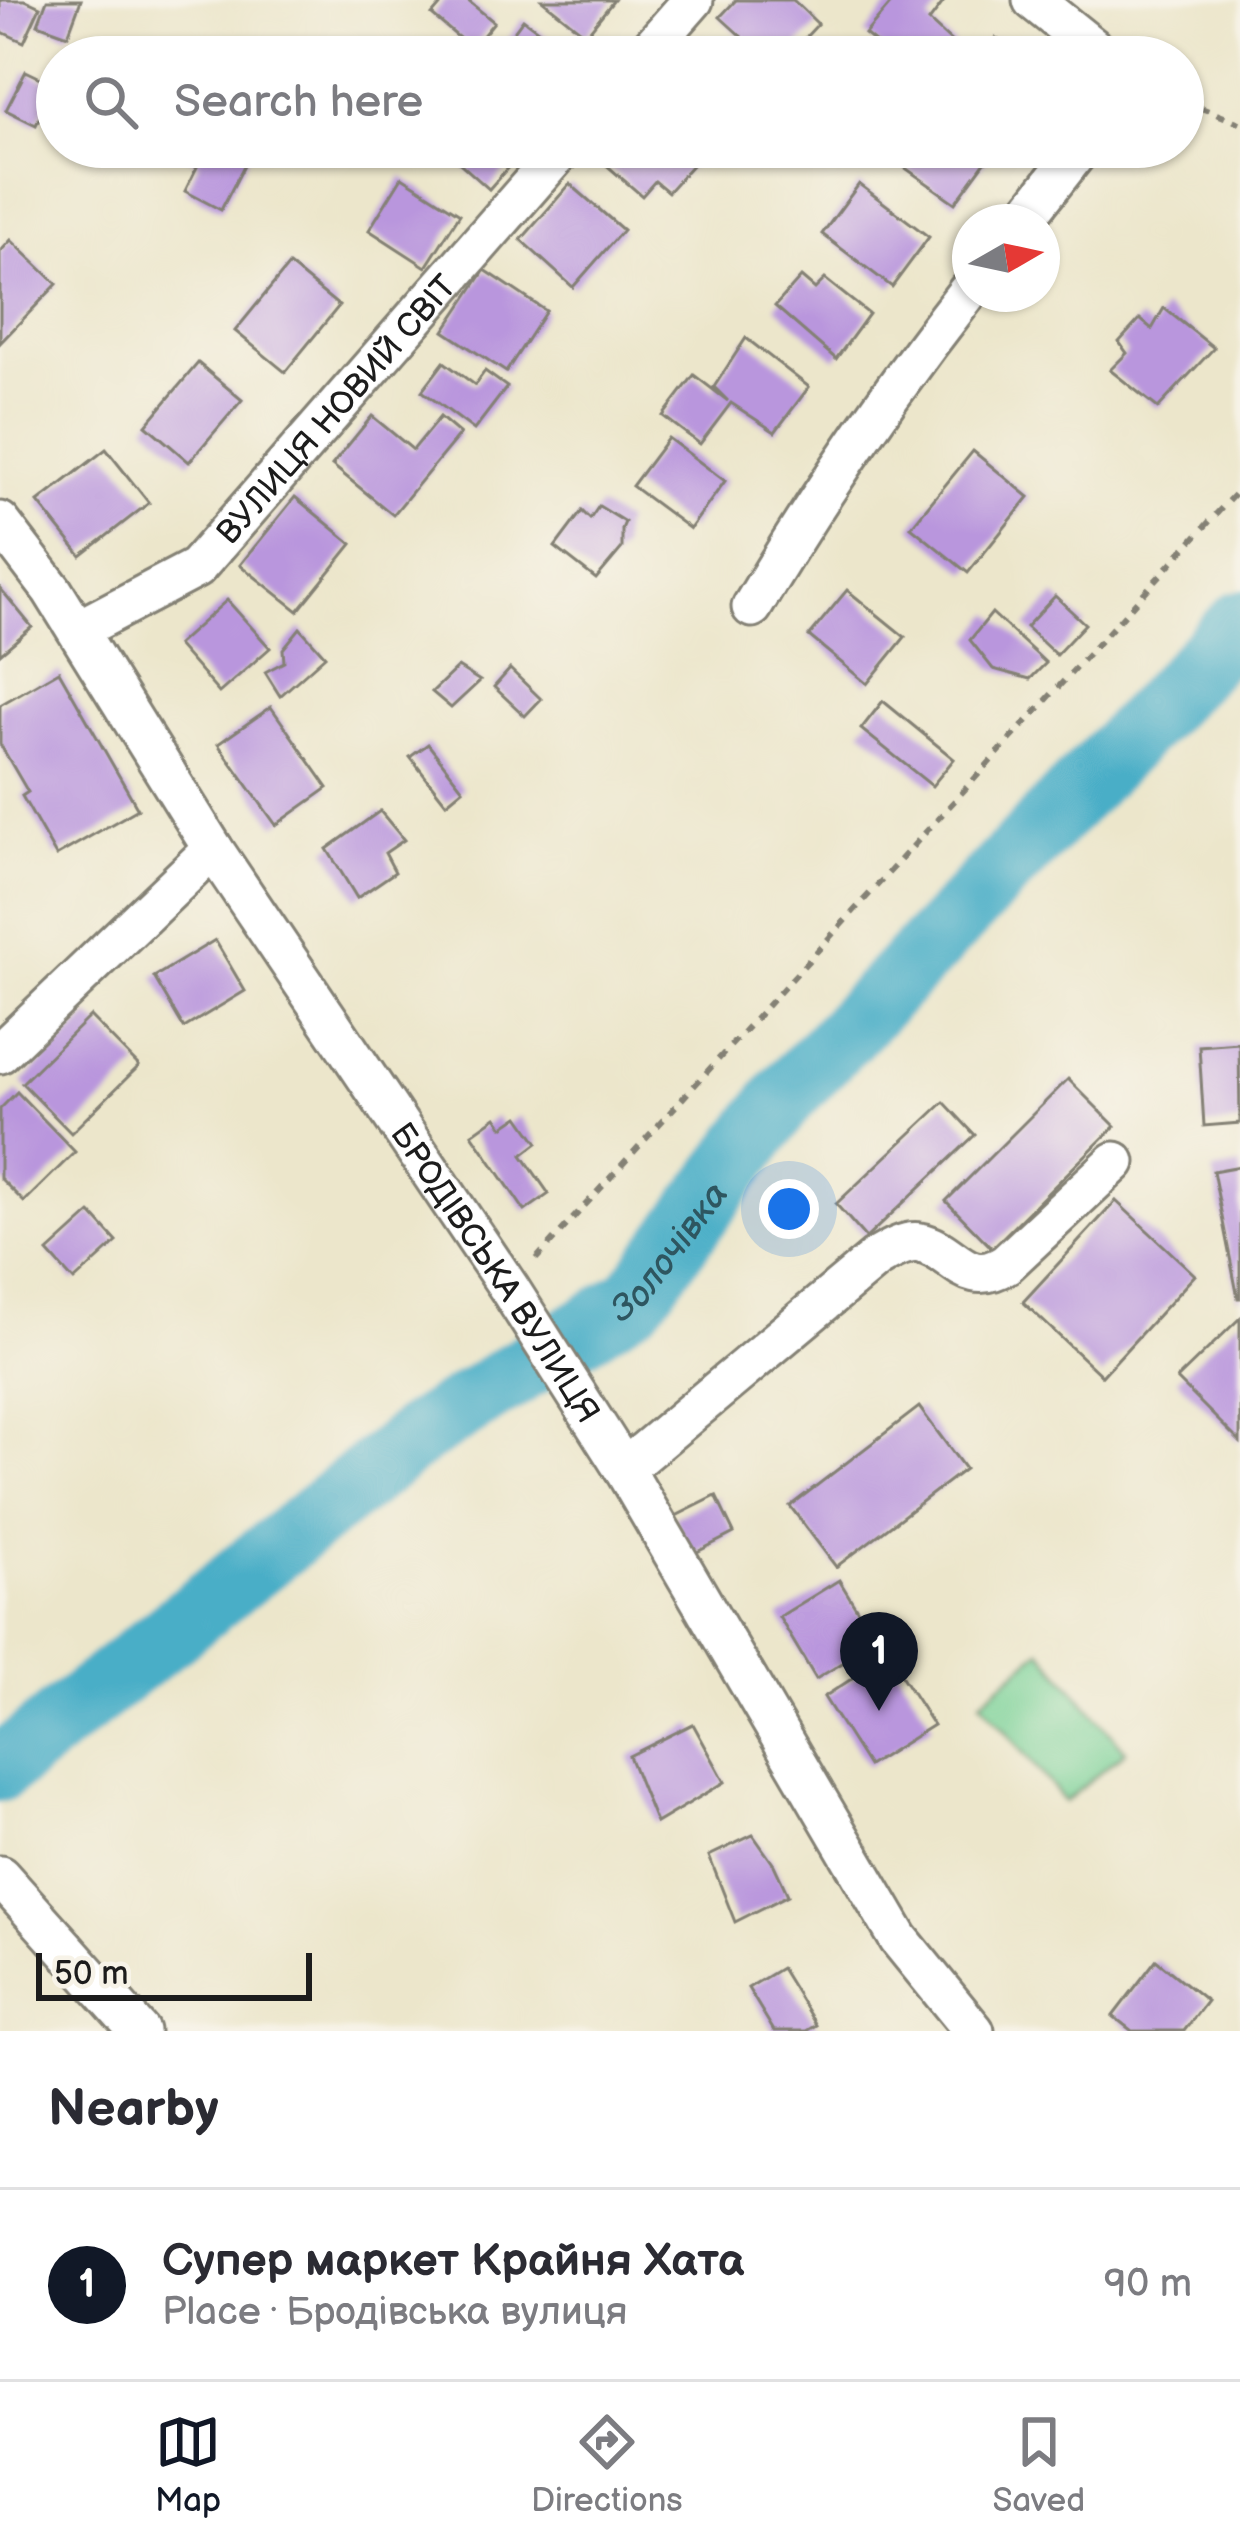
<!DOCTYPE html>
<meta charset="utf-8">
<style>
:root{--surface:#fff;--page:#f7f7f7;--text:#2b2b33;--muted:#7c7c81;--line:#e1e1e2;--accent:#111827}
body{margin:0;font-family:"Balsamiq Sans",sans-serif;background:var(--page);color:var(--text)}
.compass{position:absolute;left:952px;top:204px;width:108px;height:108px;border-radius:50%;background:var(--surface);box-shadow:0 3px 9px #0004;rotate:81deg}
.scale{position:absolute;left:36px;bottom:30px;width:276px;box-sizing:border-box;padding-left:12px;border:6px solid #1c1c1c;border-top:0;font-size:33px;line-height:42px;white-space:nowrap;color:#1c1c1c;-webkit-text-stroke:9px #f7f3e8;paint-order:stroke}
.you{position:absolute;left:789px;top:1209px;width:42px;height:42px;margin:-30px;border:9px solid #fff;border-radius:50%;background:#1a73e8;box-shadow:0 0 0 18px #1a73e833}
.badge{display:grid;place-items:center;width:78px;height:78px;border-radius:50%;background:var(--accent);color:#fff;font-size:39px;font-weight:700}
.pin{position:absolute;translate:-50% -99px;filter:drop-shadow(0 3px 6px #0008)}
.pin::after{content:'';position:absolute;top:63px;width:42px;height:36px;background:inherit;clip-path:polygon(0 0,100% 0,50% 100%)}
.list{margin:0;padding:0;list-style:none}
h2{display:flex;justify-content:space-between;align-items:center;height:156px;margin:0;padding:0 48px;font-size:51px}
h2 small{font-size:39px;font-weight:400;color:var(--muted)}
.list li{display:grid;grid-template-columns:78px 1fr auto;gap:36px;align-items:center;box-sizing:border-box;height:192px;padding:0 48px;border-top:3px solid var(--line)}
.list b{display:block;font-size:45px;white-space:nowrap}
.list p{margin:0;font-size:39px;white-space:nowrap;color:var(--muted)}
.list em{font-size:39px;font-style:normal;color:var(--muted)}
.icon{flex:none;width:66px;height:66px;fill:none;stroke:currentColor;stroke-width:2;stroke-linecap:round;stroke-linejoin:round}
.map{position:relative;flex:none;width:1240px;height:2031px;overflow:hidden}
.search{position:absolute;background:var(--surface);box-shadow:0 3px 9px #0004;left:36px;right:36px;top:36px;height:132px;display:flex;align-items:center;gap:30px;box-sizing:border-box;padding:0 42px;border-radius:66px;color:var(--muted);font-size:45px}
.sheet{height:348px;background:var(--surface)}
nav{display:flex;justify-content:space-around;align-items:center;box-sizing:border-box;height:168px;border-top:3px solid var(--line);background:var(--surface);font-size:33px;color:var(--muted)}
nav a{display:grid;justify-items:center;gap:6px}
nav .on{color:var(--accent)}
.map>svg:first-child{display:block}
</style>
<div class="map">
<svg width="1240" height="2031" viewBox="0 0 1240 2031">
<rect width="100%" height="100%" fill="#f7f3e8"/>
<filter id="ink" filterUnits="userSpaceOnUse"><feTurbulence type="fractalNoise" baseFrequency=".00833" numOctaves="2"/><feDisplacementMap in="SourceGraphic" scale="24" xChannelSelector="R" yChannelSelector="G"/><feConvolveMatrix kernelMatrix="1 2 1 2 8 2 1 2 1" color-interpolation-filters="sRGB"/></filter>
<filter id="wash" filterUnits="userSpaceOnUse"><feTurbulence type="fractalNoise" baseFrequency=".004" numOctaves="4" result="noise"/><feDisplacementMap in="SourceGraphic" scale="48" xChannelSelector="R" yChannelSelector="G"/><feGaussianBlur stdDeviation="2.7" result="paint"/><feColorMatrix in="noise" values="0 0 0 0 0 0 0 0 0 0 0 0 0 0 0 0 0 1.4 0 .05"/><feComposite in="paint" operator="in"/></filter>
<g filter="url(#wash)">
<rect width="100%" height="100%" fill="#ece6cb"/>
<path fill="#79d196" stroke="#4a7659" stroke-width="3" d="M 1041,1650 L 1126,1751 L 1065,1802 L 981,1701 Z"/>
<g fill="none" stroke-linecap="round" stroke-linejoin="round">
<path stroke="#48aec7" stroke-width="66" id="s1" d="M 0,1769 L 419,1434 L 634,1299 L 787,1094 L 1240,623"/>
</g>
<g id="blocks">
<g fill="#b996dd">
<path d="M 0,0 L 25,0 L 40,7 L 24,42 L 0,31 Z"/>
<path d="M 47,0 L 81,0 L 68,35 L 38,24 Z"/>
<path d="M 445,0 L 467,0 L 494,22 L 472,49 L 432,15 Z"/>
<path d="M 542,0 L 614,0 L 586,35 Z"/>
<path d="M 736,0 L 793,0 L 818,24 L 787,57 L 764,57 L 720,17 Z"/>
<path d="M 894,0 L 945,0 L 929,21 L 955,45 L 941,57 L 893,57 L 865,34 Z"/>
<path d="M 523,19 L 574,57 L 495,57 Z"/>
<path d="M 996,38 L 1022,57 L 983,57 Z"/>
<path d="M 26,71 L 55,85 L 36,125 L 6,110 Z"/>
<path d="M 183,147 L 233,147 L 249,156 L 221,210 L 185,191 L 199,163 L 180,153 Z"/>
<path d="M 442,147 L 526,147 L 489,189 Z"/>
<path d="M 603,147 L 692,147 L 701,155 L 668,192 L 655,181 L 642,196 L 596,156 Z"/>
<path d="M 903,147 L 972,147 L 988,158 L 955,203 L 894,160 Z"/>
<path d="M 402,177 L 460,214 L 426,267 L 369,230 Z"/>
<path d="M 570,184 L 623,230 L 573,287 L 521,240 Z"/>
<path d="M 859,184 L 929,237 L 892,287 L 822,234 Z"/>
<path d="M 11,240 L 57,284 L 0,343 L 0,252 Z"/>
<path d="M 289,265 L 339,306 L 285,372 L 235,331 Z"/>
<path d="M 485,270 L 546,311 L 506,372 L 444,331 Z"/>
<path d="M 801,277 L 815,289 L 825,279 L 869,314 L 836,359 L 775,306 Z"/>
<path d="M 1164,308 L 1214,348 L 1158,408 L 1110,370 L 1127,353 L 1119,342 L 1140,319 L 1152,329 Z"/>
<path d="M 746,338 L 809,387 L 775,432 L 731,403 L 700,444 L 663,416 L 694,375 L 728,401 L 714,387 Z"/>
<path d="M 444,362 L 475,385 L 485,371 L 507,387 L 474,430 L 422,391 Z"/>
<path d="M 198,363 L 242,400 L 189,462 L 146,425 Z"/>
<path d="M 372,416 L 413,450 L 440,417 L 460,434 L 393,515 L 332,465 Z"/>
<path d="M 668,438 L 725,481 L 690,529 L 632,486 Z"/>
<path d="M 106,449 L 149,503 L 81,556 L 38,502 Z"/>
<path d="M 973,451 L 1029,497 L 968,573 L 911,527 Z"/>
<path d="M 295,497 L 352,544 L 298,611 L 240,565 Z"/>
<path d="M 599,506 L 625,522 L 622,529 L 622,548 L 596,579 L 555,547 L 582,511 L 590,519 Z"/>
<path d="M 0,588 L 32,627 L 0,654 Z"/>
<path d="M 847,590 L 905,637 L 867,684 L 809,636 Z"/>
<path d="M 1055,596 L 1085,624 L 1056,655 L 1026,627 Z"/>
<path d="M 227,600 L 270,648 L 219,693 L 177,645 Z"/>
<path d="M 992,613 L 1046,663 L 1030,679 L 993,669 L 970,640 Z"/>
<path d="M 300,628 L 325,656 L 280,696 L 265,672 L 284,662 L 283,649 Z"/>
<path d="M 458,667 L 480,681 L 451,708 L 432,692 Z"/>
<path d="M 510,669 L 541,699 L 525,716 L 494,687 Z"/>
<path d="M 59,671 L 138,809 L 56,856 L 22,796 L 28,792 L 0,744 L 0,705 Z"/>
<path d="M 883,701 L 954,759 L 932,786 L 861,729 Z"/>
<path d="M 271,707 L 328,788 L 276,825 L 218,744 Z"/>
<path d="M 428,744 L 463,789 L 446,803 L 410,757 Z"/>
<path d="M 380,811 L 404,840 L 385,853 L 395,872 L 357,898 L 327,849 Z"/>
<path d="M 215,940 L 245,991 L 184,1028 L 154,977 Z"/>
<path d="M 90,1016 L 139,1066 L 71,1133 L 22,1083 Z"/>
<path d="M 1239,1043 L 1240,1123 L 1204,1126 L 1199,1046 Z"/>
<path d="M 1068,1079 L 1115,1126 L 992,1248 L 946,1201 Z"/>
<path d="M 17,1092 L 75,1152 L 24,1202 L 0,1178 L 0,1109 Z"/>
<path d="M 944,1102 L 975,1135 L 866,1238 L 836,1204 Z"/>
<path d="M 519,1116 L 538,1143 L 522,1155 L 549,1194 L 525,1211 L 472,1134 L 496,1117 L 503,1127 Z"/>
<path d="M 1240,1166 L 1240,1298 L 1238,1298 L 1213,1171 Z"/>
<path d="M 1116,1201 L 1195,1275 L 1102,1376 L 1023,1302 Z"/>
<path d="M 91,1213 L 117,1242 L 74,1281 L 48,1252 Z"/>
<path d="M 1240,1318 L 1240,1442 L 1177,1379 Z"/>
<path d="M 919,1407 L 965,1469 L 836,1567 L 790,1506 Z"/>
<path d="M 716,1496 L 734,1533 L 693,1554 L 674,1517 Z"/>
<path d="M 839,1580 L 877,1642 L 816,1679 L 779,1617 Z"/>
<path d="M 888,1655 L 933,1725 L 868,1766 L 824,1697 Z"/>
<path d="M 693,1724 L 725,1782 L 656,1823 L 629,1756 Z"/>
<path d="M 753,1835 L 774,1865 L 788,1895 L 735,1922 L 709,1856 Z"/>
<path d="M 1156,1960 L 1207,2001 L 1184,2031 L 1132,2031 L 1113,2016 Z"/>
<path d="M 781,1968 L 816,2025 L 806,2031 L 774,2031 L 748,1988 Z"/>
</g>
</g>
</g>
<g filter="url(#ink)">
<use href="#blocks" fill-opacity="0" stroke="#848174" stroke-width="3"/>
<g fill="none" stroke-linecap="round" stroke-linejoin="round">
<defs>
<g id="minor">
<path d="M 1033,0 L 1104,57"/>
<path d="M 643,57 L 693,0"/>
<path d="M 1022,222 L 1081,147"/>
<path id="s2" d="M 0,522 L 52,590 L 213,849 L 509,1288 L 624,1469 L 899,1939 L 974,2031"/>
<path d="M 752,607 C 818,496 890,391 970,289"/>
<path id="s3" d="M 78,630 L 196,568 L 564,147"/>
<path d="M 0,1053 L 213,849"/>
<path d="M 624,1469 L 875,1259 C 887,1252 905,1240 920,1243 C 954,1249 965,1290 1006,1264 L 1115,1162"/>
<path d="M 0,1876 L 139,2031"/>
</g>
</defs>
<use href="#minor" stroke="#848174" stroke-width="45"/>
<g stroke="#848174" stroke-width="6" stroke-dasharray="9 9" stroke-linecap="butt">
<path d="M 1183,101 L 1240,123"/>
<path d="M 536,1259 L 1240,488"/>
</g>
<use href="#minor" stroke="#fff" stroke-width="39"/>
</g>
</g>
<g text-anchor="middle" stroke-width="12" stroke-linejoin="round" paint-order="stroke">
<g font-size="33" fill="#1c1c1c" stroke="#f7f3e8">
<text dy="12" stroke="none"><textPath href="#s3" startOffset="345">ВУЛИЦЯ НОВИЙ СВІТ</textPath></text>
<text dy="12" stroke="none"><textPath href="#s2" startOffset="900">БРОДІВСЬКА ВУЛИЦЯ</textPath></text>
</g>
<g font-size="36" font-style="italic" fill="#2e5660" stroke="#f7f3e8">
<text dy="13" stroke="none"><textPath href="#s1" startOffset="849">Золочівка</textPath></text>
</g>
</g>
</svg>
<svg class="compass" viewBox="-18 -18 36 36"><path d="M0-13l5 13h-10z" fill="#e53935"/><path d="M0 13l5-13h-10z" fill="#7c7c81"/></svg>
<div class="scale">50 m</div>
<div class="you"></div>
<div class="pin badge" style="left:879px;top:1711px">1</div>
<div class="search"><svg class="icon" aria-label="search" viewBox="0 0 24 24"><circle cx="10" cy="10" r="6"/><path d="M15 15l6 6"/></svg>Search here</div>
</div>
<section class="sheet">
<h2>Nearby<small></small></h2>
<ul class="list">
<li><span class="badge">1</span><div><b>Супер маркет Крайня Хата</b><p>Place · Бродівська вулиця</p></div><em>90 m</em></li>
</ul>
</section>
<nav>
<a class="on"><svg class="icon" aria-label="map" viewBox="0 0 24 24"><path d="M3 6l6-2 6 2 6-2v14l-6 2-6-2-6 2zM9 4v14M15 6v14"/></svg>Map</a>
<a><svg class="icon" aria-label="directions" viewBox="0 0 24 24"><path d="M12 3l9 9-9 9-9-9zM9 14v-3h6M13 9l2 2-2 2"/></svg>Directions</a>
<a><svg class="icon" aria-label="saved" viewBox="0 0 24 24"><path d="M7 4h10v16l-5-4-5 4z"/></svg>Saved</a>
</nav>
